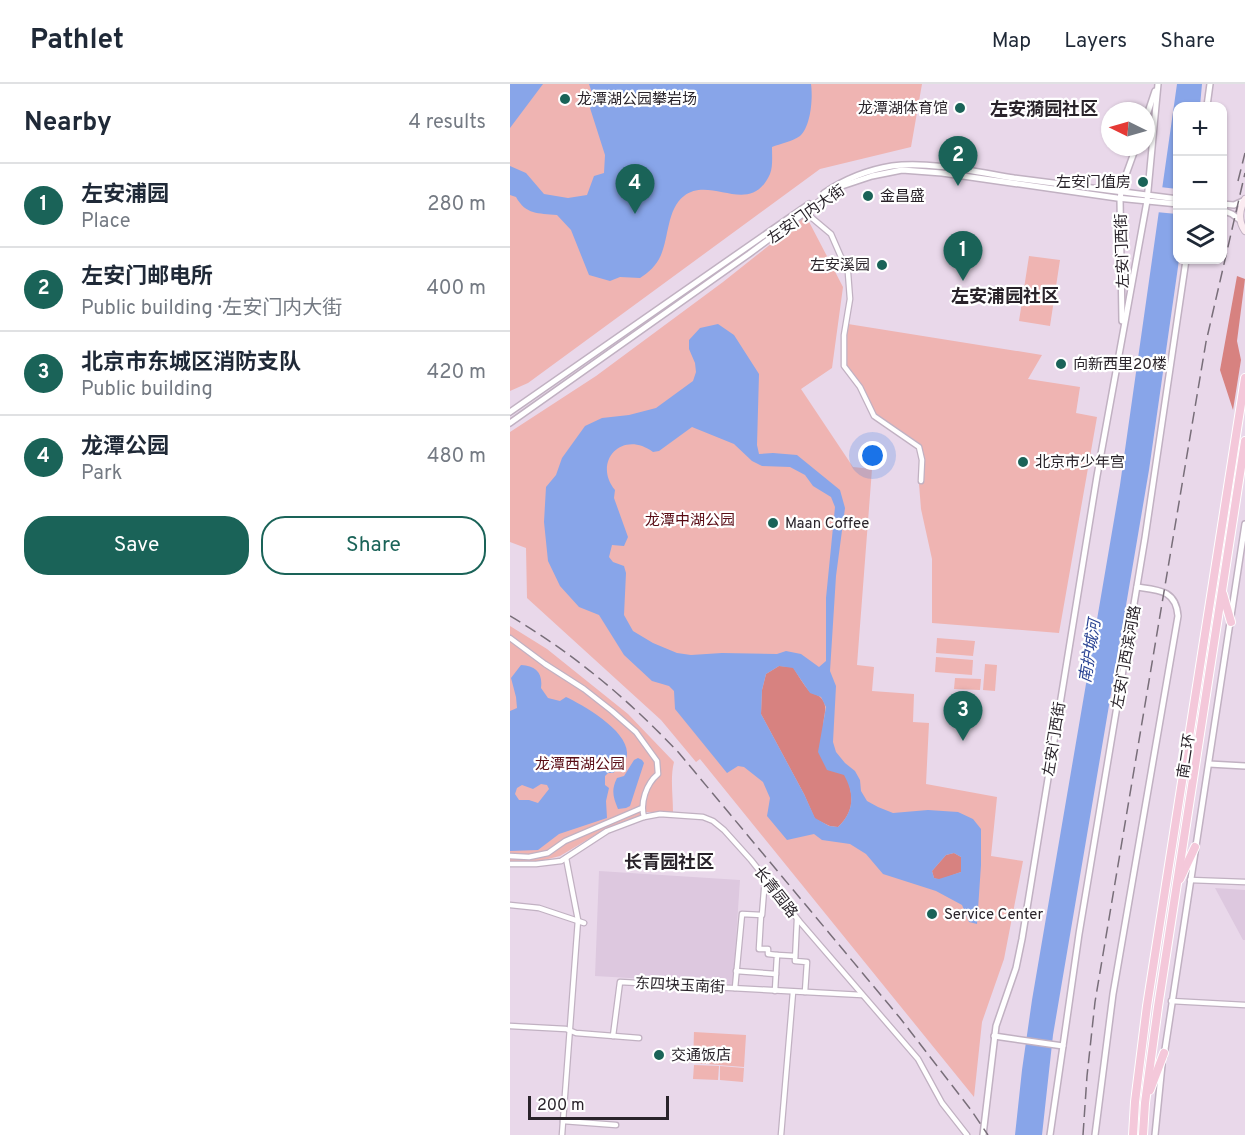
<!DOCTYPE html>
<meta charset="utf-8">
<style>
:root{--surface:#fff;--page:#f2f2f3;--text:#1f2937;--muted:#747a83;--line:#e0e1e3;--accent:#1a6358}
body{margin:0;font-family:Overpass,"Noto Sans SC",sans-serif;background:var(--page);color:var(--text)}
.controls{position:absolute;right:18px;top:18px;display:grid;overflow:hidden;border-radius:12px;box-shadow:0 2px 4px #0004}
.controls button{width:54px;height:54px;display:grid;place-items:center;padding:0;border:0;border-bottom:2px solid var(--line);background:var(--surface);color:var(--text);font:30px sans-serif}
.compass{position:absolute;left:591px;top:18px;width:54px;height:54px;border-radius:50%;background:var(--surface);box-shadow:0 2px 4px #0004;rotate:275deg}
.scale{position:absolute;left:18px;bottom:15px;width:141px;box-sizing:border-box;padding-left:6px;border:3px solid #29232a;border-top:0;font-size:16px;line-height:21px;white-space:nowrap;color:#29232a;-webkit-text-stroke:4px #fff;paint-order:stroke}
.you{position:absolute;left:363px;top:372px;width:21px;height:21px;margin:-15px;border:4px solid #fff;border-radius:50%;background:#1a73e8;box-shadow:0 0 0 9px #1a73e833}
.badge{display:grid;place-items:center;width:39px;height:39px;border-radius:50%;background:var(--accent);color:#fff;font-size:20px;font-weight:700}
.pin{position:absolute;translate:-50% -50px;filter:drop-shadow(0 2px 3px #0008)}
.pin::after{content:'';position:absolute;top:32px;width:21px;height:18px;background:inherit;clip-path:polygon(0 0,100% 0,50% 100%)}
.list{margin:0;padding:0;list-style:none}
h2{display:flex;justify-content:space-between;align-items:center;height:78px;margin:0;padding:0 24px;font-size:26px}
h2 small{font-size:20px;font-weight:400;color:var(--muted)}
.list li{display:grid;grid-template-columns:39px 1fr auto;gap:18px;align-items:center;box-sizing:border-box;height:84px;padding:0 24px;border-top:2px solid var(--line)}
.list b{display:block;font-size:22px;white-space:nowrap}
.list p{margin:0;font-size:20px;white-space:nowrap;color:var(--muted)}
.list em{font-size:20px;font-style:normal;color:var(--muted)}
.actions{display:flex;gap:12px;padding:18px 24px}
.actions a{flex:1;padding:14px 0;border:2px solid var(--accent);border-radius:24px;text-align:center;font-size:21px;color:var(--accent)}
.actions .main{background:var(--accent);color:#fff}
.icon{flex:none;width:33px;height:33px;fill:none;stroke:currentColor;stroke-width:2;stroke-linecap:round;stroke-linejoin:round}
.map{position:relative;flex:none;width:735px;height:1051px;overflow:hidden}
header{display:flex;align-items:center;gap:36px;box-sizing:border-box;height:84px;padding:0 30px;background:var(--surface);border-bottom:2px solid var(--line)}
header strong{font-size:28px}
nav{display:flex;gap:33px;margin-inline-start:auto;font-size:21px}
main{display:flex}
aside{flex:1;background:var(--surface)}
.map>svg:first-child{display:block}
</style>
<header>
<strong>Pathlet</strong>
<nav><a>Map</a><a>Layers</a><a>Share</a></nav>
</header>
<main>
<aside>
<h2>Nearby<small>4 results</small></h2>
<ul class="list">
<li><span class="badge">1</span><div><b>左安浦园</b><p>Place</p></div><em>280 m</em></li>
<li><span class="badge">2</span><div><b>左安门邮电所</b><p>Public building · 左安门内大街</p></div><em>400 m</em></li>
<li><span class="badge">3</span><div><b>北京市东城区消防支队</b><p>Public building</p></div><em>420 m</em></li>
<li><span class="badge">4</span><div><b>龙潭公园</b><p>Park</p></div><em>480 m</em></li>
</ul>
<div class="actions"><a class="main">Save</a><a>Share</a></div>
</aside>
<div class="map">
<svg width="735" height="1051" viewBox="0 0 735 1051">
<rect width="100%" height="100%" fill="#e9d8ea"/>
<g fill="#ddc8df">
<path d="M 89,787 L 230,796 L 223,900 L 85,892 Z"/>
<path d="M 705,804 L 735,806 L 735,856 L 733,856 Z"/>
</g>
<g fill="#efb4b2">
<path d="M 0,0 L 412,0 L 401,63 L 310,85 L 18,299 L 0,307 Z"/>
<path d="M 296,132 L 333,203 L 322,284 L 291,305 L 343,383 L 362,385 L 347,581 L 364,583 L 362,607 L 404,610 L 403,638 L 419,639 L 416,700 L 487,713 L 481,772 L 513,777 L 494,875 L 472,938 L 464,1013 L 190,675 L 186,678 L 151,636 L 17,514 L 16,464 L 0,458 L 0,348 L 86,292 L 213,198 Z"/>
<path d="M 519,172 L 550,176 L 540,242 L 509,237 Z"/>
<path d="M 338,240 L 532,271 L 518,295 L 570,303 L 566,329 L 587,333 L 549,549 L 422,539 L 422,475 L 411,425 L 409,400 L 412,365 L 409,359 L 367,331 L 347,296 L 336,282 L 335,268 Z"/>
<path d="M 0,542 L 37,565 L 118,630 L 164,678 C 160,694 163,711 163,728 L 133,728 L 129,732 L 97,744 L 50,772 L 30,777 L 0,777 Z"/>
<path d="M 427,554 L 465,557 L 463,572 L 426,569 Z"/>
<path d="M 426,573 L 463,576 L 462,591 L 425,588 Z"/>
<path d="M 475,580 L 487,581 L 485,607 L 473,606 Z"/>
<path d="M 445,594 L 471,595 L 470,606 L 444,605 Z"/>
<path d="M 184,948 L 236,951 L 234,983 L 183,979 Z"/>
<path d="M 184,981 L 209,982 L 208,996 L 183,995 Z"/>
<path d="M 210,982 L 234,984 L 233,998 L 210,996 Z"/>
</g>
<g fill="#d78280">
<path d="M 727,192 L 735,195 L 727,257 L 731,276 L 723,326 L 710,286 Z"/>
<path d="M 269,582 L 283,583 C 288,591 293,600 299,607 C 302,610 308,610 311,614 C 320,623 311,635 314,645 C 324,678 361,712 328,743 L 320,742 L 305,735 L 294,710 L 251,630 L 252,606 L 256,590 Z"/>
<path d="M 444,769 L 451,773 L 451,788 L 429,796 L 424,794 L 422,787 L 436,771 Z"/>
</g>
<g fill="#88a5e9" fill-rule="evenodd">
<path d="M 0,0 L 33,0 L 0,44 Z"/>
<path d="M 79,0 L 301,0 C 303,14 301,42 290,52 C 283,57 270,60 262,63 C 262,71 263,83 260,90 C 240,134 201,91 174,112 C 157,125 159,153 151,171 C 146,182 139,188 130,194 L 110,193 L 100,197 L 79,191 L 61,146 L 47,131 C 28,129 16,131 6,113 L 0,111 L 0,82 L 16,89 L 34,110 L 58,114 L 77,111 L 84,92 L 94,89 L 95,71 L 80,24 L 82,9 Z"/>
<path d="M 667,0 L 692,0 L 690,22 L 668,22 L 668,176 L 669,176 L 639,386 L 543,951 L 532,1051 L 505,1051 L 512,986 L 522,916 L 610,401 Z"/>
<path d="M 208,240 L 224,251 L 249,290 L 247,361 L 249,370 L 263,369 L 287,371 L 330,406 L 335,424 L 326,492 L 320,587 L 326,602 L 323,658 L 326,668 L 335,679 L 345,687 L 350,696 L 351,707 L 357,717 L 368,723 L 383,729 L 418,726 L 448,728 L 463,735 L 471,745 L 471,781 L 467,840 L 459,838 L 452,821 L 426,807 L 373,790 L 356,770 L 340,760 L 312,756 L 304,750 L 277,756 L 257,732 L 260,714 L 253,698 L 234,683 L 228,682 L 217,689 L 165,625 L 164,607 L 159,602 L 142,597 L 114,571 L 89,531 L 69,523 L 50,502 L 38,477 L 34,438 L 36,403 L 46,391 L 52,374 L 75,342 L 92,334 L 119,331 L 146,324 L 183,297 L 186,288 L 185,279 L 179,265 L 179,256 L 190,244 ZM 182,343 L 224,360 L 242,377 L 252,382 L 280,383 L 295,391 L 303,402 L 321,413 L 325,423 L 316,514 L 316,577 L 309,583 L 291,570 L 276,567 L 267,570 L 212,569 L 181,571 L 167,569 L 143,559 L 123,547 L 114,531 L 116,489 L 114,482 L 103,478 L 99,473 L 102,461 L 114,462 L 118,453 L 104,414 L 105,406 C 82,378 112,345 143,368 L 149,367 ZM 269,582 L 283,584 L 300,609 L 311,613 L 316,623 L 308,668 L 317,686 L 334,691 C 345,710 344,728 328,743 L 319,742 L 305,734 L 294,710 L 251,630 L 252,606 L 256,590 ZM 444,769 L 451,773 L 451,788 L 429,795 L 424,794 L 422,787 L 436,771 Z"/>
<path d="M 11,581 C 26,582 33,589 31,604 L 38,614 L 50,617 L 56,613 C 73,621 125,650 116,675 C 114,681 108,685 103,689 L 98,689 L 95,692 L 95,701 L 99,704 L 96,717 L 97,734 L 49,750 L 28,766 L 0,767 L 0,627 L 7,624 L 6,613 L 1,594 ZM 31,700 L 37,701 L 39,705 L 28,719 L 19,716 L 9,716 L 5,710 L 7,704 L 12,701 L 23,705 Z"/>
<path d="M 128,674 L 132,676 L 134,679 L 120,722 L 116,724 L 108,725 C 103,713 101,706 107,694 L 114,692 L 124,676 Z"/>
</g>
<path fill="#e9d8ea" d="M 650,103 L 667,105 L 667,130 L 646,128 Z"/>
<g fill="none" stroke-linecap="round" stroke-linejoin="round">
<defs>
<g id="minor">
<path d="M 296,125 L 302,134 L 321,150 L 338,189 L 340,215 L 334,251 L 334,282 L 350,303 L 364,332 L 409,363 L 412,376 L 411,397"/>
<path d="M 0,554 L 35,580 L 74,605 L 102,627 L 126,648 L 147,677 L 148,690 C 136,700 130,719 134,733"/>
<path d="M 0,772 L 19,773 L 38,769 L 55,757 L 132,724"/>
<path d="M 0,780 L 26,780 L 51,777 L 97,747 L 134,733 L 150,730 L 193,733 L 203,737 L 214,746 L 241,776 L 290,838 L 408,975 L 432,1019 L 457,1051"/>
<path d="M 680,796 L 735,798"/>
<path d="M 0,821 L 29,824 L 74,839"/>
<path d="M 251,831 L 249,865 L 258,865 L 258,870 L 267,871 L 265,907"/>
<path d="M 287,835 L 285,877 L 297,878 L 295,908"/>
<path d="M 267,871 L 285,872"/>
<path d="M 226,887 L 266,890"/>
<path d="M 225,904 L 232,830 L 252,831 L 255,794"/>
<path d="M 661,917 L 735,921"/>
<path d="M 0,942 L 56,945 L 66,949 L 129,954"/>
<path d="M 103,952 L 110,898 L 352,911"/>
<path d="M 36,1022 L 54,1024"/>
<path d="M 53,1037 L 106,1041"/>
<path d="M 52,1051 L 68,836 L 56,774"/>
<path d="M 271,1051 L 283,908"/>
</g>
<g id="tertiary">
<path d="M 697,22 L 700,0"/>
<path d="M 636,34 L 645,7"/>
<path d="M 314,109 C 335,95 357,86 382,82 C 419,77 467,88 504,94 C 559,101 613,108 668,115"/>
<path d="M 712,120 L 724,121 L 733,117"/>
<path d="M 712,126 L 722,130 L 730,136"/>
<path d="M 612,237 L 610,114 L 613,99 L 626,63"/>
<path d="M 0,328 L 299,120"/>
<path d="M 0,339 L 239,170 L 314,114 L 332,102 L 362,92 L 392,86 L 432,89 L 607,114 L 668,120"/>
<path d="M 699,680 L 735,682"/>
<path d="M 484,952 L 553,962 L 569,850 L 635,454 L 676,176"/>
<path d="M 654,972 L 735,440"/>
<path d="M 473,1051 L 486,942 L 506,884 L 512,855 L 587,392 L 637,117 L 648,0"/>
<path d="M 540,1051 L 553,962"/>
<path d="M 585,1051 L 603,910 L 668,532 C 666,506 649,506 627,503"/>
<path d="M 645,1051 L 652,981"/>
</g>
<path id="secondary" d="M 735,115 C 729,126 728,137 735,147"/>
<g id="trunk">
<path d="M 713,510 L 721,538"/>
<path d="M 670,795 L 685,763"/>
<path d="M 640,1006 L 654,969"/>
<path d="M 623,1051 L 625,1018 L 637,922 L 735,294"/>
<path d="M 633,1051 L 635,1019 L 648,923 L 735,357"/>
</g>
</defs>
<use href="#minor" stroke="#c1b1c2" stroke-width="7"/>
<use href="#tertiary" stroke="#c1b1c2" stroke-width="8"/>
<use href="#secondary" stroke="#c1b1c2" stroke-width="8"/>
<use href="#trunk" stroke="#fff" stroke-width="10"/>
<use href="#minor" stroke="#fff" stroke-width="4.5"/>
<use href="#tertiary" stroke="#fff" stroke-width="5"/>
<use href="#secondary" stroke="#fbebf1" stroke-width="6"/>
<use href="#trunk" stroke="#f4c8da" stroke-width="8"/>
<g stroke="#786e79" stroke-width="1.5" stroke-dasharray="12 6" stroke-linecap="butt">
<path d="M 728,97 L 735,69"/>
<path d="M 0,532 C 63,569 119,616 169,669 L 390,934 L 461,1026 L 478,1051"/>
<path d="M 573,1051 L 577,992 L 585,918 L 696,258 L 735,89"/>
</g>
</g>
<g fill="#1a6358" stroke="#fff" stroke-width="2">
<circle cx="55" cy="15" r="6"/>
<circle cx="450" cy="24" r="6"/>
<circle cx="633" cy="98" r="6"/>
<circle cx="358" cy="112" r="6"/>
<circle cx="372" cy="181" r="6"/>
<circle cx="551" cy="280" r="6"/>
<circle cx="513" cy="378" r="6"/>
<circle cx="263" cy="439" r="6"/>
<circle cx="422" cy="830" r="6"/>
<circle cx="149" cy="971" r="6"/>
</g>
<g text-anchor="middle" stroke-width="4.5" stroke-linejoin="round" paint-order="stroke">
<g font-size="15" fill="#29232a" stroke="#fff" text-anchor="start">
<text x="67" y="20">龙潭湖公园攀岩场</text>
<text x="438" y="29" text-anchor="end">龙潭湖体育馆</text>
<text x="621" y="103" text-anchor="end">左安门值房</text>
<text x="370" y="117">金昌盛</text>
<text x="360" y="186" text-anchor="end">左安溪园</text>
<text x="563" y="285">向新西里20楼</text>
<text x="525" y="383">北京市少年宫</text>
<text x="275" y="444">Maan Coffee</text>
<text x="434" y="835">Service Center</text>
<text x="161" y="976">交通饭店</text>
</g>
<g font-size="15" fill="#29232a" stroke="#fff">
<text transform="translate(296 130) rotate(-35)" y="5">左安门内大街</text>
<text transform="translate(612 167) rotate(-92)" y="5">左安门西街</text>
<text transform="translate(616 573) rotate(-80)" y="5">左安门西滨河路</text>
<text transform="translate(544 655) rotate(-81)" y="5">左安门西街</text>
<text transform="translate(676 672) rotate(-81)" y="5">南二环</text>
<text transform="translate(266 808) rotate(52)" y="5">长青园路</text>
<text transform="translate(170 901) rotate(3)" y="5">东四块玉南街</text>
</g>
<g font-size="15" fill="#590c15" stroke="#fff">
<text x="180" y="441">龙潭中湖公园</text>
<text x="70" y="685">龙潭西湖公园</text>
</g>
<g font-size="16" font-style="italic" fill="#294393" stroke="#fff">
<text transform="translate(579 567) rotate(-81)" y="6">南护城河</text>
</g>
<g font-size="18" font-weight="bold" fill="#29232a" stroke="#fff">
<text x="534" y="31">左安漪园社区</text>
<text x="495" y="218">左安浦园社区</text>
<text x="159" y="784">长青园社区</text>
</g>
</g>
</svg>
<div class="controls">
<button>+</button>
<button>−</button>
<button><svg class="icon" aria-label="layers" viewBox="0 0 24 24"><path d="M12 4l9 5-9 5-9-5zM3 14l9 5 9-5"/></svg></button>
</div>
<svg class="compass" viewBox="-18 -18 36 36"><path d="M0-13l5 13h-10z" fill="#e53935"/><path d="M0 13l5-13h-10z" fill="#747a83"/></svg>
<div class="scale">200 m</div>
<div class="you"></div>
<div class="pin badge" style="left:453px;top:197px">1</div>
<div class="pin badge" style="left:448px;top:102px">2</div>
<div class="pin badge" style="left:453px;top:657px">3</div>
<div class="pin badge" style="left:125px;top:130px">4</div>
</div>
</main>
